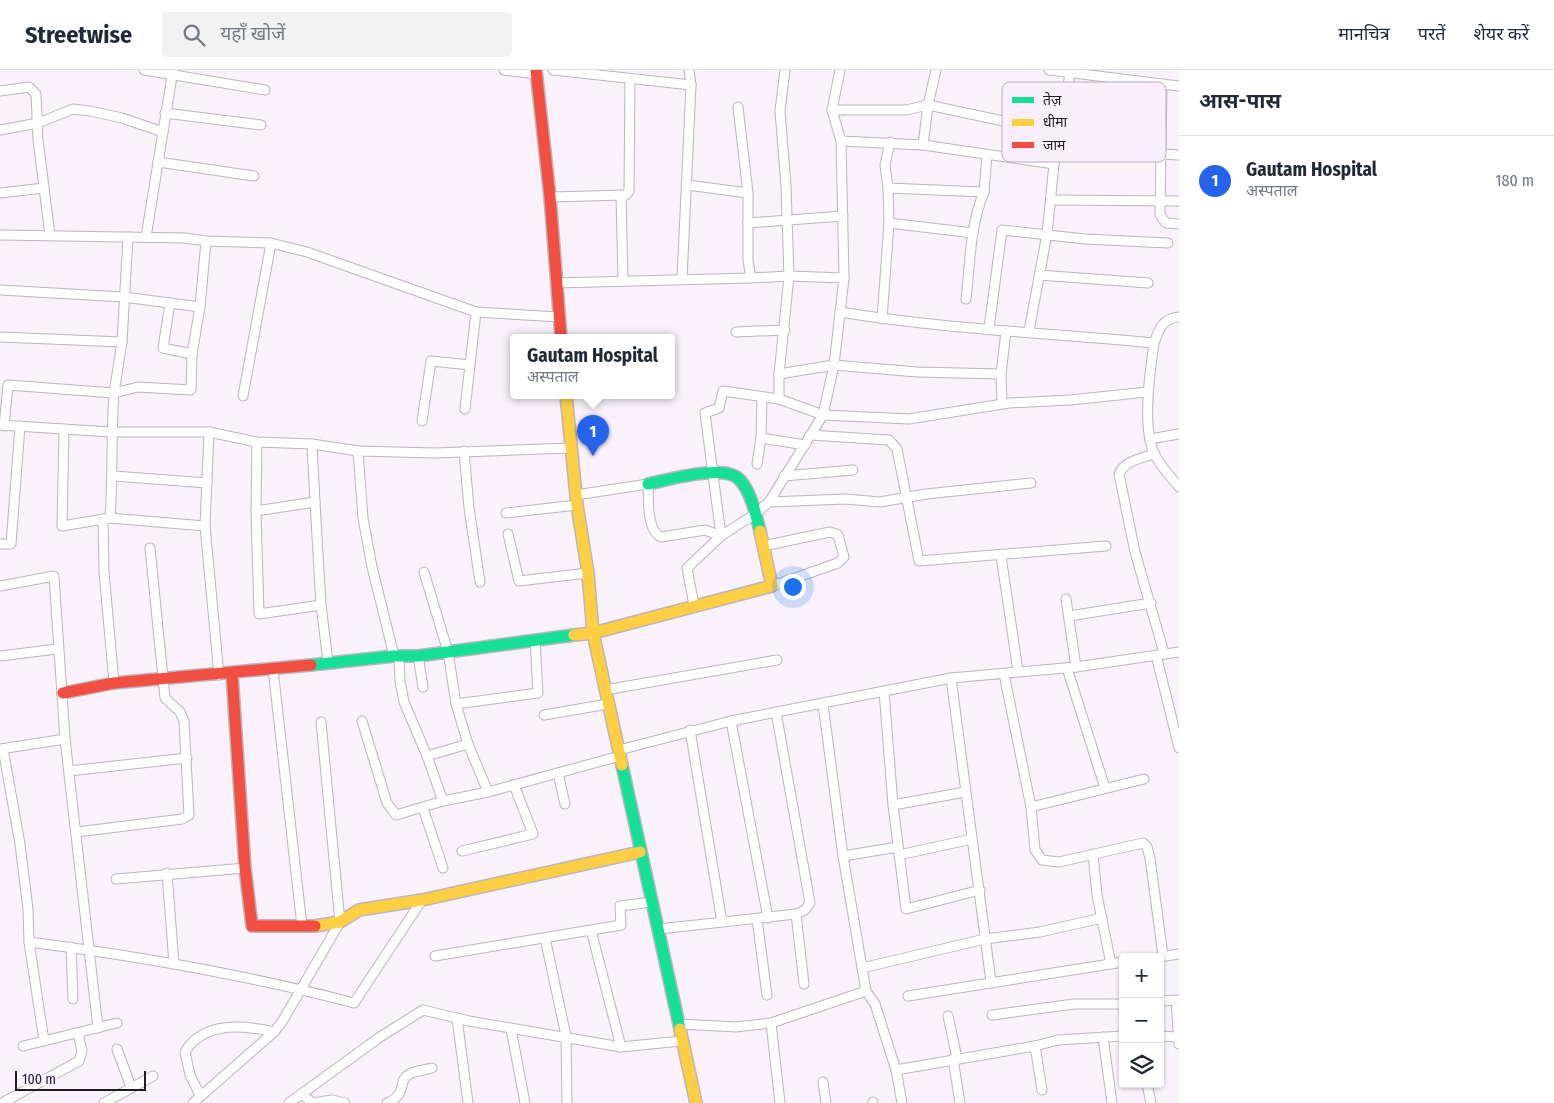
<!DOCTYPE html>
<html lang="hi">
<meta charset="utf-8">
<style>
:root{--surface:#fff;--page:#f2f2f3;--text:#1f2937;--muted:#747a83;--line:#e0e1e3;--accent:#2563eb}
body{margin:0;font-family:"Fira Sans Condensed","Noto Sans Devanagari",sans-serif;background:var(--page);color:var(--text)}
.controls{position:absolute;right:15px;bottom:15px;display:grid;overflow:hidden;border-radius:5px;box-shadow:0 1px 4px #0004}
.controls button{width:45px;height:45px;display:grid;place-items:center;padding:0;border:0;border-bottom:1px solid var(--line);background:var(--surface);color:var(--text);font:25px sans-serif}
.scale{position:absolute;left:15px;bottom:12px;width:131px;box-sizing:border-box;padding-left:5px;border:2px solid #201a21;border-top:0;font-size:14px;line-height:18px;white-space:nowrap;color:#201a21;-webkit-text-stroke:4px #fbeeff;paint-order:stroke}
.you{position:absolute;left:792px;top:516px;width:18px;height:18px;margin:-12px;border:4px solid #fff;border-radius:50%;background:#1a73e8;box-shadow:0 0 0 8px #1a73e833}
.badge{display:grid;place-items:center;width:32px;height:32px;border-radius:50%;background:var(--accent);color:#fff;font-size:16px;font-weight:700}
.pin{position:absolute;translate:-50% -41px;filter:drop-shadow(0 1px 2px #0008)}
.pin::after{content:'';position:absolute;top:26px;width:18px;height:15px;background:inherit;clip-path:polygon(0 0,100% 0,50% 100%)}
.popup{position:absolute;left:510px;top:264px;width:165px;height:65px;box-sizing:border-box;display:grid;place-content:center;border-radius:5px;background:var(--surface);filter:drop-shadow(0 1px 4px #0005);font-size:16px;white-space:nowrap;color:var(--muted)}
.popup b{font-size:19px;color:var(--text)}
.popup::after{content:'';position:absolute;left:50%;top:100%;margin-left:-10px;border:10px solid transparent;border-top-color:var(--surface)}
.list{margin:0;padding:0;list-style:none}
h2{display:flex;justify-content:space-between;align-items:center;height:65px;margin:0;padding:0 20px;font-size:21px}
h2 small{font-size:16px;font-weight:400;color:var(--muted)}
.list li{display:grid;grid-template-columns:32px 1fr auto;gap:15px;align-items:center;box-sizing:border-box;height:90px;padding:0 20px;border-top:1px solid var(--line)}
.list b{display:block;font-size:19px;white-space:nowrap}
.list p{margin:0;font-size:16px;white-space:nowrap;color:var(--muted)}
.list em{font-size:16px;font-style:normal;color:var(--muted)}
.icon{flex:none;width:28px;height:28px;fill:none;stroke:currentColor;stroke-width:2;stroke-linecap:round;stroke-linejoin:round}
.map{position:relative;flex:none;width:1179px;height:1033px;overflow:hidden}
header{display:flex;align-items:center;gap:30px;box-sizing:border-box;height:70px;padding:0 25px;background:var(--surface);border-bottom:1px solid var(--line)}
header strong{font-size:24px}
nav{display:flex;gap:28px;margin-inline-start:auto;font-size:18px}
.search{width:350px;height:45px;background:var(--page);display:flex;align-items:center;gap:12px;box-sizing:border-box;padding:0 18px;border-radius:5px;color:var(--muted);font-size:19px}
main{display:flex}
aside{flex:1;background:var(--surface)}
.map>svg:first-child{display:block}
</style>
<header>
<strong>Streetwise</strong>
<div class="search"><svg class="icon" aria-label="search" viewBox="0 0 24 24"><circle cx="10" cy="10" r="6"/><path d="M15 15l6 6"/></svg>यहाँ खोजें</div>
<nav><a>मानचित्र</a><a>परतें</a><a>शेयर करें</a></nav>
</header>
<main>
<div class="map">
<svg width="1179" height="1033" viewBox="0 0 1179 1033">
<rect width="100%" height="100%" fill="#f9f2fb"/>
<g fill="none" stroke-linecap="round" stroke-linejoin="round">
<defs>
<g id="street">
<path d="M 144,0 L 265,20"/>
<path d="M 504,0 L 536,4"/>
<path d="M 553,0 L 691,15 L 682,209"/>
<path d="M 689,0 L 691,15"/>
<path d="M 840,0 L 832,40 L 841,71 L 844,208 L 834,295 L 917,302 L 1001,304"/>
<path d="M 936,0 L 928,35 L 1060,63"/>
<path d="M 1049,0 L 1179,16"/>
<path d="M 1162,14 L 1160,145 L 1166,153 L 1179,154"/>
<path d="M 0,21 L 29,17 L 36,24 L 38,70 L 50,165"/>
<path d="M 738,37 L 748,123 L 748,153"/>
<path d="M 832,40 L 906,40 L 928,35 L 923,75"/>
<path d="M 165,43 L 261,55"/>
<path d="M 0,60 L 38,53 L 73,39 L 90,41 L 122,48 L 163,62"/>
<path d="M 841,71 L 923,75 L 1054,94"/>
<path d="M 1057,78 L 1179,85"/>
<path d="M 158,92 L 254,106"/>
<path d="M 687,115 L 748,123"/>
<path d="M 888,118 L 885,95 L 890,72"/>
<path d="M 0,123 L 44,118"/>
<path d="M 621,125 L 623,211"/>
<path d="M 550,127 L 626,125 L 629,121 L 630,10"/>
<path d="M 1051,130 L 1179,131"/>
<path d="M 973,163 L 889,153 L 888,118 L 984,122 L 987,85"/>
<path d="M 0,165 L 185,168 L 206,171 L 271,173 L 307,182 L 476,242 L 559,247"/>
<path d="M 146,167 L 173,0"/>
<path d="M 1039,205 L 1148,213"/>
<path d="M 751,208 L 789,206 L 844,208"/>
<path d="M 556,213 L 751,208 L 748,191 L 748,153 L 843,146"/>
<path d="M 0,220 L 124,227 L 200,237"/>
<path d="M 966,229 C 970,194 970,155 984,122"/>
<path d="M 170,233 L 163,278 L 192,284"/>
<path d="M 840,242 C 944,259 1049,263 1154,273 C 1159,259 1163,248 1179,247"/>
<path d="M 882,249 L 889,153"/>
<path d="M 989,258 L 1002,160 L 1085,169 L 1168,173"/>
<path d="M 1029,261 L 1047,164 L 1054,94 L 1070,4"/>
<path d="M 736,262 L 785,260"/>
<path d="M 0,267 L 122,272"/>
<path d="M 1154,273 C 1150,301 1142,357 1154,383 C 1159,395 1171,407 1179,417"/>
<path d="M 243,326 L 271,173"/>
<path d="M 779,329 L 779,304"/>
<path d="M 1002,333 L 1001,304 L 1006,261"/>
<path d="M 465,339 L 476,242"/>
<path d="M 422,351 L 431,291 L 470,295"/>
<path d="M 0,355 L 111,362 L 209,362 L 205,456 L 219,605"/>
<path d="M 4,356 L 8,315 L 114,323 L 122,272 L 128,167"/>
<path d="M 64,359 L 62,456 L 110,448 L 205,456"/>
<path d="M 209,362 L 257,372 L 312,374 L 358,381 L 435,383 L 571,378"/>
<path d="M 810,365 L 889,370 L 897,379 L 919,491 L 1106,476"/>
<path d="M 761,368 L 762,327"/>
<path d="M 1150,369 L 1179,364"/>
<path d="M 257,372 L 256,441 L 259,544 L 321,535"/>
<path d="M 312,374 L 315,432"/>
<path d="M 358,381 L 363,448 L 372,497 L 394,586"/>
<path d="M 464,381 L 469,438 L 480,512"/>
<path d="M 1154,384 C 1142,388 1124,391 1119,404 L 1135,482 L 1164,583"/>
<path d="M 757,394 L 761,368 L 805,375"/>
<path d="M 114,406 L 207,413"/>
<path d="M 784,406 L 853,400"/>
<path d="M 576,425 L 648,414 C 649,429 646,460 661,467 L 705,460 L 721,466 L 755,444 L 769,432 L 823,345 L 834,295 L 779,304 L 789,206 L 786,116 L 780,41 L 785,0"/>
<path d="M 769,432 L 846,429 L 880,432 L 926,424 L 1031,413"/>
<path d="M 256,441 L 315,432 L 321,535 L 328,592"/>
<path d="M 506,443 L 577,435"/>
<path d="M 110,448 C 113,406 111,365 114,323 L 138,317 L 191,320 L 192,284 L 200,237 L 206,171"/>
<path d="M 103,449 L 104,502 L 114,613"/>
<path d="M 508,464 L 519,511 L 588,503"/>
<path d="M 0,474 L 11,474 L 20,356"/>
<path d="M 763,476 L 830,462 L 838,465 L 844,487 L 838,493 L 772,516"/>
<path d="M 1001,486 L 1018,601"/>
<path d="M 424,502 L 448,582 L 456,634"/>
<path d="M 0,516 L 54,506 L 65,669 L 0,679"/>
<path d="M 1066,529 L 1076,597"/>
<path d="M 694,535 L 687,498 L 721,466 L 705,343 L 719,338 L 723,321 L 779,329 L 823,345 L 909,349 L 1009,333 L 1070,330 L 1147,322"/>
<path d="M 1069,546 L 1151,533"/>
<path d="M 1156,585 L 1179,678"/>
<path d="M 0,586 L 57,579"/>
<path d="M 399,586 L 400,611 L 404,632 L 427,686 L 443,731"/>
<path d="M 418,586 L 423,617"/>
<path d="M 1067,598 L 1105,718"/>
<path d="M 273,599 L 302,856"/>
<path d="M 1004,604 L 1031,737"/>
<path d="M 951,608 L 991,912"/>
<path d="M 605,620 L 777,590"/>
<path d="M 884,621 L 893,735 L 906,839 L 980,820"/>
<path d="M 544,645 L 608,634"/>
<path d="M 362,651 L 387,733 L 396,745 L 443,731 L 488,722 L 620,686"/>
<path d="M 731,651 L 768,848"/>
<path d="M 690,660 L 722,852"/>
<path d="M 65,669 L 98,958"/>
<path d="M 468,674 L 456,634 L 538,623 L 535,570"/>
<path d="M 3,679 L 20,774 L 28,839 L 29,872 L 44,971"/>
<path d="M 619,680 L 731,651 L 951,608 L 1076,597 L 1179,582"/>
<path d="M 427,686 L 468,674 L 488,722"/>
<path d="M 69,701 L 187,688"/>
<path d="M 558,703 L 565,734"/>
<path d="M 1144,709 L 1031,737 L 1035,780 L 1042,790 L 1059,792 L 1143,773 L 1147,777 L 1150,788 L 1163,886"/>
<path d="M 893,735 L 965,722"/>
<path d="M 423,738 L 443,798"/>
<path d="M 77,762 L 182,749 L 189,745 L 184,651 L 180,642 L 165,628 L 150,478"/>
<path d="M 462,781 L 533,764 L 514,715"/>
<path d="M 1093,784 L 1097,825 L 1111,894"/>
<path d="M 899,785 L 972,769"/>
<path d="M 843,786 L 898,777"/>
<path d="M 167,803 L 174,894"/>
<path d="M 116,809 L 245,798"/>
<path d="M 796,844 L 804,914"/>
<path d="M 757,849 L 767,925"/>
<path d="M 659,859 L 796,844 L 805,840 L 810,833 L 776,642"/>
<path d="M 591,860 L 621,977"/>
<path d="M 545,868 L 566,966 L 567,1033"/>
<path d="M 29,872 C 138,886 247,905 354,933 L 422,830"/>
<path d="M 71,877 L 73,929"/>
<path d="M 435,886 L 621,855 L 620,836 L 652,832"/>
<path d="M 1160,887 L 1179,884"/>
<path d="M 862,898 L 985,869 L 1040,862 L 1102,848"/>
<path d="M 866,921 L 875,934 L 896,1000"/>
<path d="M 908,926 L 1123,892"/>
<path d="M 1176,930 L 1179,974"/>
<path d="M 1160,931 L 1179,930"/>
<path d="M 992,945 L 1074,934 L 1123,934"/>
<path d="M 948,946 L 957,988"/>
<path d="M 457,948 L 468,1033"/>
<path d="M 771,953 L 780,1033"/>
<path d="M 679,954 L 736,957 L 771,953 L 866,921 L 843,786 L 823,634"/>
<path d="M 511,959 L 525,1033"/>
<path d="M 1160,966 L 1178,967"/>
<path d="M 1103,967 L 1112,1033"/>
<path d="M 23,976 L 117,953"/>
<path d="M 1035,976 L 1042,1020"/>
<path d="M 117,979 L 131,1017"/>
<path d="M 953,989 L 960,1033"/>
<path d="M 823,1012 L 826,1033"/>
<path d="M 1147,1014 L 1151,1033"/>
<path d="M 301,1024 L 313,1033 L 332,1030 L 345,1033"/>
<path d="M 200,1025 L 190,1005 L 185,982 C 203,951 244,955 274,962"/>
<path d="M 873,1032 L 873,1033"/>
<path d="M 2,1033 L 79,991 L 82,981 L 78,963"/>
<path d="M 104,1033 L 153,1006"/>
<path d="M 193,1033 L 274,962 L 282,952 L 340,852 L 321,652"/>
<path d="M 289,1033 L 380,967 L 423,940 L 469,951 L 621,977 L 681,971"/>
<path d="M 387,1033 C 409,1023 397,1012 408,1005 C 413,1001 424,1000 432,998"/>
<path d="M 902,1033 L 896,1000 L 1035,976 L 1058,970 L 1123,966"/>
</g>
<g id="fast">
<path d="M 648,414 C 668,410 725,393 740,410 C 751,422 756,445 760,461"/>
<path d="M 311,595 L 394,586 L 418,586 L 574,565"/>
<path d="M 622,695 L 680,959"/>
</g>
<g id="slow">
<path d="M 566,325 L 577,435 L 588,503 L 593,563 L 622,695"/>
<path d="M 574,565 L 593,563 L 772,516 L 760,461"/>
<path d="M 315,856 L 340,852 L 359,840 L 422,830 L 640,782"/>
<path d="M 680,959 L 696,1033"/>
</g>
<g id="jam">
<path d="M 536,0 L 550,127 L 561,267"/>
<path d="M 232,604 L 245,798 L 252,856 L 315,856"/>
<path d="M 63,623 L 114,613 L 311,595"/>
</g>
</defs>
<use href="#street" stroke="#bbb5bd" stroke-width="11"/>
<use href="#fast" stroke="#bbb5bd" stroke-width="14"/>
<use href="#slow" stroke="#bbb5bd" stroke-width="14"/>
<use href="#jam" stroke="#bbb5bd" stroke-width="14"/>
<use href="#street" stroke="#fefdfe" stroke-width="9"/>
<use href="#fast" stroke="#16e098" stroke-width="11"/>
<use href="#slow" stroke="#ffcf43" stroke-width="11"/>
<use href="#jam" stroke="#f24e42" stroke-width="11"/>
</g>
<rect x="1002" y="12" width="164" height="80" rx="8" fill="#fbeeff" stroke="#b9aebc" stroke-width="1"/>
<rect x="1012" y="27" width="22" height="6" fill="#16e098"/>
<rect x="1012" y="49" width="22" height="7" fill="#ffcf43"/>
<rect x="1012" y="72" width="22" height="6" fill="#f24e42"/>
<g font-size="14" fill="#201a21">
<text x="1043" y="35">तेज़</text>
<text x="1043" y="57">धीमा</text>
<text x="1043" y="80">जाम</text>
</g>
</svg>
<div class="controls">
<button>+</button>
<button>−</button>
<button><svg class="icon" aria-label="layers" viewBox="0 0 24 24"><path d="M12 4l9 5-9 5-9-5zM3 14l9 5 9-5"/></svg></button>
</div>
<div class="scale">100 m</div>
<div class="you"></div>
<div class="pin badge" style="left:593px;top:386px">1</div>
<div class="popup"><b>Gautam Hospital</b>अस्पताल</div>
</div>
<aside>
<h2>आस-पास<small></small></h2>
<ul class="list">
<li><span class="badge">1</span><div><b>Gautam Hospital</b><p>अस्पताल</p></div><em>180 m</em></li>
</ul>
</aside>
</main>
